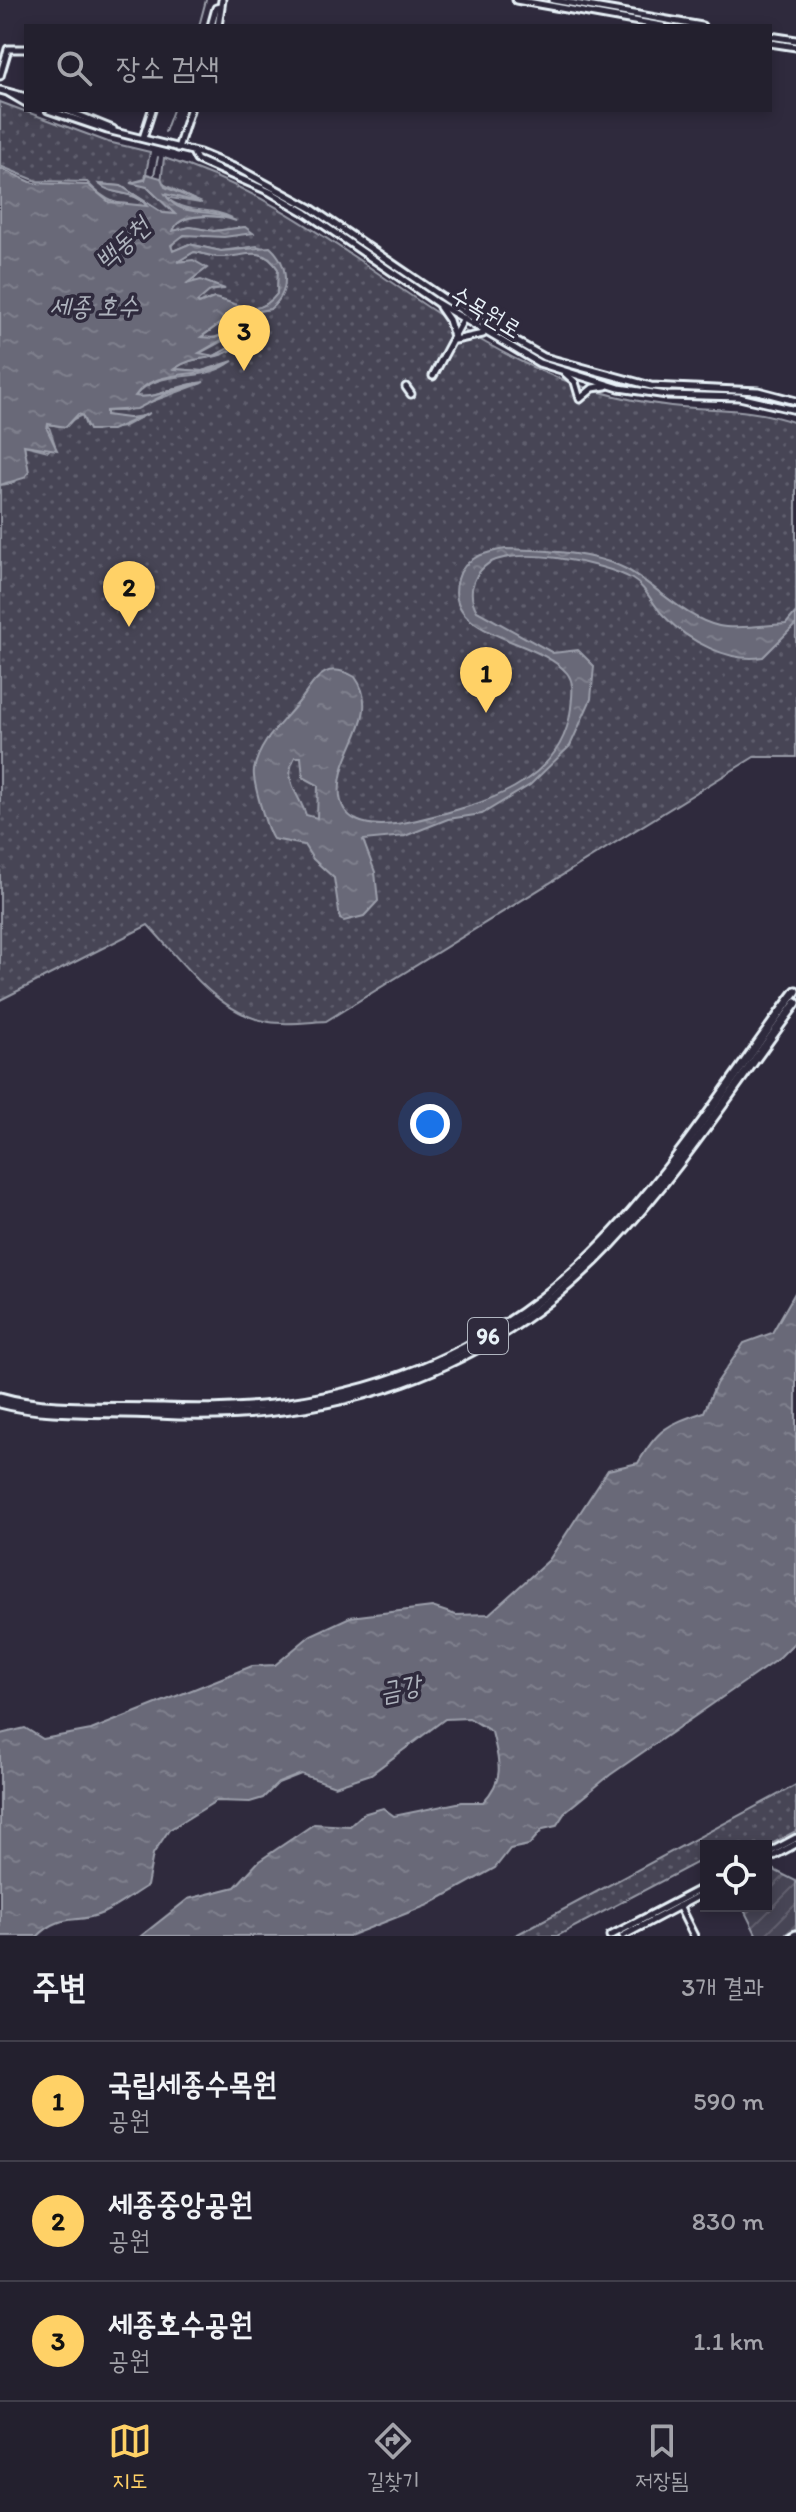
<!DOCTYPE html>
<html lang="ko">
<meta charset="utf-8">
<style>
:root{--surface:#23202e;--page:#2b2836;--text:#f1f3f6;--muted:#a3a3aa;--line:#403e4a;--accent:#ffd166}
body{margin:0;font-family:Itim,"Poor Story",sans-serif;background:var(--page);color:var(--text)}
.controls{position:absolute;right:24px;bottom:24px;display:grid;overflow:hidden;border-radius:0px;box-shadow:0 4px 12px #0003}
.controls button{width:72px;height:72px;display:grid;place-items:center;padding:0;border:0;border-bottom:2px solid var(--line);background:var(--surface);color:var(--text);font:40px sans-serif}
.you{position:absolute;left:430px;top:1124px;width:28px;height:28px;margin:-20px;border:6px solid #fff;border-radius:50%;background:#1a73e8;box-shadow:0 0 0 12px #1a73e833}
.badge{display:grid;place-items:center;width:52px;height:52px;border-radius:50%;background:var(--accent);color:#111;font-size:26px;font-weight:700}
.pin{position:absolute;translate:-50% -66px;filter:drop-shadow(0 2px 4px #0008)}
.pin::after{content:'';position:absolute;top:42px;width:28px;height:24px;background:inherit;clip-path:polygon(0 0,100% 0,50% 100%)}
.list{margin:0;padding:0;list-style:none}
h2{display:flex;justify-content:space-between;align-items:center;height:104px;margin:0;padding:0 32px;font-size:34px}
h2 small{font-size:26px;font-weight:400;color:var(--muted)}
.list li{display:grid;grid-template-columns:52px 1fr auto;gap:24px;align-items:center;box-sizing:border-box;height:120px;padding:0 32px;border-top:2px solid var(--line)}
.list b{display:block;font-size:30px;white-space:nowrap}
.list p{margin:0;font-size:26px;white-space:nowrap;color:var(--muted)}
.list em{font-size:26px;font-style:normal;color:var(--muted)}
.icon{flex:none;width:44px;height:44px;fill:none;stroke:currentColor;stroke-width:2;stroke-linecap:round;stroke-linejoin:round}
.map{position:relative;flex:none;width:796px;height:1936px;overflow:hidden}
.search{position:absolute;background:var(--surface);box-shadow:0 4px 12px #0003;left:24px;right:24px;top:24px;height:88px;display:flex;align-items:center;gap:20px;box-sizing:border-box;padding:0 28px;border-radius:0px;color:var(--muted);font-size:30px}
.sheet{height:464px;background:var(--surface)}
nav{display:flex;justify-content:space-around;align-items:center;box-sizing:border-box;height:112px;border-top:2px solid var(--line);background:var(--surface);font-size:22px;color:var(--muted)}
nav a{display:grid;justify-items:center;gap:4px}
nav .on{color:var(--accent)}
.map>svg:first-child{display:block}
</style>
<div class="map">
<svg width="796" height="1936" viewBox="0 0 796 1936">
<defs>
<pattern id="park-dots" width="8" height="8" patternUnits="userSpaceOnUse" patternTransform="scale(2)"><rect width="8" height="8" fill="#464455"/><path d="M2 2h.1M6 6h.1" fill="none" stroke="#615f6e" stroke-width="1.8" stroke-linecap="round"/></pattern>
<pattern id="garden-furrows" width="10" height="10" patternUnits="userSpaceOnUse" patternTransform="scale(2)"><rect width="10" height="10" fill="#464455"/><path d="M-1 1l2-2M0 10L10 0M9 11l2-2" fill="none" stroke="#615f6e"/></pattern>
<pattern id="water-ripples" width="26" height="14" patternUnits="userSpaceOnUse" patternTransform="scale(2)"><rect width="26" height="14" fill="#696978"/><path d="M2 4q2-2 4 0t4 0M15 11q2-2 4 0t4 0" fill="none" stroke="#7e7f8c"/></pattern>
</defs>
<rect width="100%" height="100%" fill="#2f2a3d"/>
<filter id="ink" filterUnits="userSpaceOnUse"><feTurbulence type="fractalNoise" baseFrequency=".0125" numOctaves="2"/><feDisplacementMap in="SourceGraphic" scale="16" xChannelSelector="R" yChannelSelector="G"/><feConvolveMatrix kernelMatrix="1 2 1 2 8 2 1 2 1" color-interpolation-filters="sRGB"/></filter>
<g filter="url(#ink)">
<g fill="url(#park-dots)" stroke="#979aa6" stroke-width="2">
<path d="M 0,102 L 108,142 L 150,152 L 145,179 L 134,182 L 147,187 L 175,214 L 163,213 L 121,186 L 100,184 C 115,197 134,190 148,206 C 120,207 105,202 87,182 L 37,181 L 0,166 Z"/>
<path d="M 164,158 C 309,202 396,302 526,364 C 572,386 620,400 671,406 C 719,411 748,407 796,423 L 796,757 L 754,757 L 326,1021 C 308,1022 287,1025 269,1022 C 217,1014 182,961 148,925 L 0,1000 L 0,485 L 13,483 L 27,463 L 24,445 L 48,451 L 55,445 L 48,424 L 59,426 L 82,415 L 86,426 L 96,431 L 123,427 L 143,416 L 123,419 L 106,415 L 106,411 L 126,411 L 202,383 C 180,382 156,401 135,396 C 159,367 198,384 228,364 L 202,371 L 174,369 C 199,351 218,366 246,339 L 214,356 L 198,354 L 250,326 C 232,328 218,341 200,338 L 232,315 L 270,309 L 285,277 L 263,248 L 257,246 L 221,251 L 189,244 L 173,251 L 170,249 C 180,227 199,237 217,236 C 228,235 239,233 251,233 L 245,227 L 214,231 L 190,227 L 173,231 C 179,212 215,216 232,218 C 207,205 191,217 165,197 L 200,203 L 161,183 Z"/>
<path d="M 194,252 C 201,253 207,255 213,256 C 239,260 260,241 278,269 L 277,294 C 256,321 236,301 210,299 L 199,304 L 197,302 L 206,292 L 221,289 L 194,281 L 185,285 L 206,268 L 186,261 L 177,262 Z"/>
<path d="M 796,1785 L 796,1831 L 766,1847 L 734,1844 L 706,1846 L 706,1858 L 557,1936 L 514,1936 Z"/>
</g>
<path fill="url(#garden-furrows)" stroke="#979aa6" stroke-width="2" d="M 772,1869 L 796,1881 L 796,1928 L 782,1936 L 757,1936 L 742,1906 L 766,1906 L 766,1872 Z"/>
<g fill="url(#water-ripples)" stroke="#9c9fab" stroke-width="2" fill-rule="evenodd">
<path d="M 0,168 L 33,183 L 88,185 L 109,202 L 147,206 C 134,189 113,197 99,184 L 121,186 L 163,213 L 175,214 L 147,187 L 130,183 L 145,180 L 147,174 L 161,178 L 165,187 L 202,203 L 165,194 C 180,220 211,206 236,221 C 219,215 179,211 173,231 L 190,227 L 214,231 L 245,227 L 253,233 L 224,237 L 184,235 L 171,245 L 173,251 L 189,244 L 221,251 L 270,247 C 289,264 291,293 270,309 L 232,315 L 201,337 L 215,338 L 251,323 L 199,353 L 214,356 L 248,337 C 216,368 201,350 174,369 L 202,371 L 233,361 C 203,381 156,366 135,396 C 157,400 181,384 204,382 L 166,394 L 137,409 L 106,411 L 106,415 L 136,419 L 150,413 L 112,430 L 89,430 L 82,415 L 78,414 L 66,427 L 48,424 L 47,429 L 57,450 L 24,445 L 29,472 L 24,478 L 0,485 ZM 194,252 C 203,253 211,257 220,257 C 244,258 261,243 278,269 L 277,294 C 257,320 239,303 214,298 L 199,304 L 197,302 L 211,290 L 225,289 L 201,280 L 186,284 L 207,268 L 193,260 L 177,262 Z"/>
<path d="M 506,549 C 543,550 593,552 626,569 C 657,586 684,618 719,626 C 736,630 768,625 786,624 L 796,612 L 796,624 L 763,657 C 729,663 688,641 664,616 C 652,604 646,587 632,579 C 605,563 508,543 484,567 C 471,579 468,596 477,611 L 553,653 L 578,650 L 594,666 L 591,699 L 570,746 L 530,785 L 482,814 L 448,819 L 405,836 L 363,840 L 375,872 L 378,901 L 364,916 L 344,921 L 340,919 L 334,878 L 313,859 L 304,845 L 273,839 C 267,831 252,780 254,770 C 259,742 281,724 298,703 C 315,683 322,658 355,677 C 378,708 352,738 343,768 C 327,827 371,831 417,820 C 480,805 562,785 571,708 C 572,696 575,683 567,673 C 538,638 441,637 458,579 C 464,557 486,552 506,549 ZM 295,757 L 301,757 L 303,777 L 318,785 L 317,818 L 306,815 C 299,794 282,780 295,757 Z"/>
<path d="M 796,1291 L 796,1641 L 779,1658 L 610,1775 L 566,1811 L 556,1826 L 543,1829 L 529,1845 L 510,1849 L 495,1868 L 428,1905 L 349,1936 L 141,1936 L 188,1899 L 235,1887 L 259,1861 L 314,1824 L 350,1826 L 363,1814 L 383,1808 L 394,1816 L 462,1802 L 483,1802 C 506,1778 499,1761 492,1732 L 469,1718 L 445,1719 L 371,1774 L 335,1786 L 301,1774 L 278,1783 L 263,1798 L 250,1802 L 216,1801 L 169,1830 L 153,1854 L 147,1886 C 132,1895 118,1906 103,1913 C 76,1925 62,1912 38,1936 L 0,1936 L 0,1734 L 25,1728 L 43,1739 L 91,1730 L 252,1666 L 275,1665 L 311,1635 L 350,1617 L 432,1607 L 456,1615 L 489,1614 L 549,1560 L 608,1470 L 638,1463 C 658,1429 666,1425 704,1412 L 716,1384 L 744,1343 L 772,1333 Z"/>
</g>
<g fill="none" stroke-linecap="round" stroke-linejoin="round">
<g stroke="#9c9fab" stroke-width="2">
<path d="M 199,26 L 206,0"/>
<path d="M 165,132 L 173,110"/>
<path d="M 154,175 L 158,157"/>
</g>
<defs>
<g id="minor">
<path d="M 516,0 L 662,26"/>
<path d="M 553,0 L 702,26"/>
<path d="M 211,26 L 216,8 L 220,7"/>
<path d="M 218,26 L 222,0"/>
<path d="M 770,36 L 796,40"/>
<path d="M 770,43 L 796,47"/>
<path d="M 0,76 L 8,49 L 26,49"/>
<path d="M 0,90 L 26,97"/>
<path d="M 9,93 L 26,103"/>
<path d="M 48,110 L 107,130 L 200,153 L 241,170 L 311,208 L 467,314 L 544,357 L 651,386 L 758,391 L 796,401"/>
<path d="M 66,110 L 113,129"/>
<path d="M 143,138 L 152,110"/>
<path d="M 178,148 L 190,110"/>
<path d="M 194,154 L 197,160 L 270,192 L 306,213 L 437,303 L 539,363 L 619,388 L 667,395 L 739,397 L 796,410"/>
<path d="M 440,307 L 449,320 L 455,340 L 483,334"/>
<path d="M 565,373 L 575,382 L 580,399 L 593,388 L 606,386"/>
<path d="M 433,376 L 464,318"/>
<path d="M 406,387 L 411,394"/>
<path d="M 766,1854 L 796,1838"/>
<path d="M 766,1860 L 796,1844"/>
<path d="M 679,1906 L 694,1936"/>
<path d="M 610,1936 L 706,1886"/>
<path d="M 623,1936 L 706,1892"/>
<path d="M 792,1936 L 796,1934"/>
</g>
<g id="major">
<path d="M 0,1397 C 47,1411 113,1406 163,1408 C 336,1416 483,1368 605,1241 C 677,1166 734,1074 796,991"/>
<path d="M 0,1403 C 49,1416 106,1411 157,1414 C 332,1424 489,1374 611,1244 C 680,1171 736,1084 796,1003"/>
</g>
</defs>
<use href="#minor" stroke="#e8f1f8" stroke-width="11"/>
<use href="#major" stroke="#e8f1f8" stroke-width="13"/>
<use href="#minor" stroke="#2f2a3d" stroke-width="5"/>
<use href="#major" stroke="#2f2a3d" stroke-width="7"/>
</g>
</g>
<g text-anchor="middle" stroke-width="7" stroke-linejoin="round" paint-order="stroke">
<rect fill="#2f2a3d" stroke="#b0b5c0" stroke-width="2" x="468" y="1318" width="40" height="36" rx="6"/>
<g font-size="22" font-weight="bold" fill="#e8f1f8">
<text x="488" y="1344">96</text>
</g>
<g font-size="24" fill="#e8f1f8" stroke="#2f2a3d">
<text transform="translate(486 312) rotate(31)" y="8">수목원로</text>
</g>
<g font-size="26" font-style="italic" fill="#afb4be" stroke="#2f2a3d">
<text transform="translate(122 243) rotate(-43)" y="9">백동천</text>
<text x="94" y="315">세종 호수</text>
<text transform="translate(400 1688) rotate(-12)" y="9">금강</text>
</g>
</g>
</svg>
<div class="controls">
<button><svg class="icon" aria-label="locate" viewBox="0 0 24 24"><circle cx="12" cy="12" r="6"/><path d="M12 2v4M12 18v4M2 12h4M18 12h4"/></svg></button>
</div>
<div class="you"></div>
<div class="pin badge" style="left:486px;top:713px">1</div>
<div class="pin badge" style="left:129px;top:627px">2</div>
<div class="pin badge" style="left:244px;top:371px">3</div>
<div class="search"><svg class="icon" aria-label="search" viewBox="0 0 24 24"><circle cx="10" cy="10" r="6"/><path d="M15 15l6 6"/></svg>장소 검색</div>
</div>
<section class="sheet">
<h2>주변<small>3개 결과</small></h2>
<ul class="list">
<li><span class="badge">1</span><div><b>국립세종수목원</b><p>공원</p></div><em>590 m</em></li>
<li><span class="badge">2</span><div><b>세종중앙공원</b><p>공원</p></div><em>830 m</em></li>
<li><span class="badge">3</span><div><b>세종호수공원</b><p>공원</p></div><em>1.1 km</em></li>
</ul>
</section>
<nav>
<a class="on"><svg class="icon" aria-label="map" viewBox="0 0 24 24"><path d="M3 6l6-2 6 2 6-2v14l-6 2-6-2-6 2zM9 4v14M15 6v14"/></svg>지도</a>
<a><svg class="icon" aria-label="directions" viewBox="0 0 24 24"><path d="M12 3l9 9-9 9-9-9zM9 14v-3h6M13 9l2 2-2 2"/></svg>길찾기</a>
<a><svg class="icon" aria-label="saved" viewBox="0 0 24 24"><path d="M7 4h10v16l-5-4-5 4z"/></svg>저장됨</a>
</nav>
